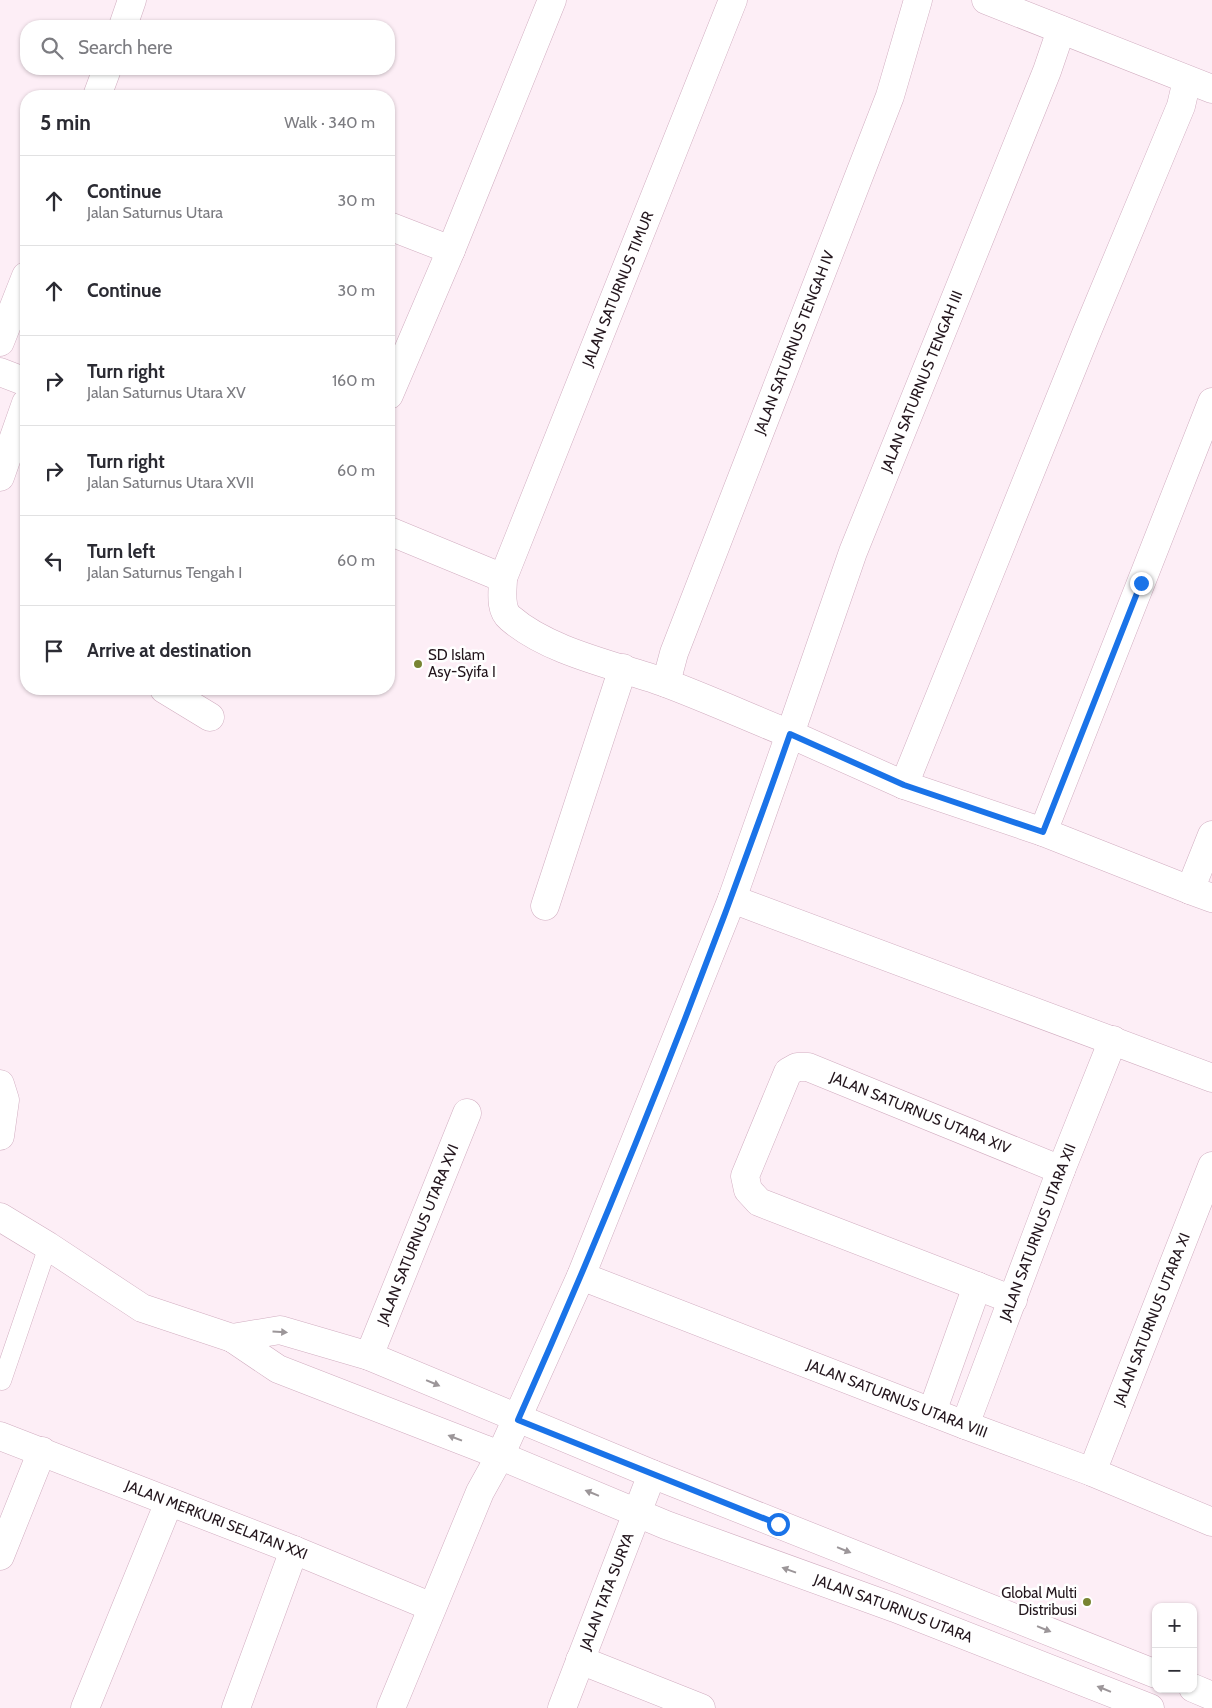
<!DOCTYPE html>
<meta charset="utf-8">
<style>
:root{--surface:#fff;--page:#f2f2f3;--text:#2b2b33;--muted:#7c7c81;--line:#e1e1e2}
body{margin:0;font-family:Cabin,sans-serif;background:var(--page);color:var(--text)}
.controls{position:absolute;right:15px;bottom:15px;display:grid;overflow:hidden;border-radius:10px;box-shadow:0 1px 4px #0004}
.controls button{width:45px;height:45px;display:grid;place-items:center;padding:0;border:0;border-bottom:1px solid var(--line);background:var(--surface);color:var(--text);font:25px sans-serif}
.stop{position:absolute;width:15px;height:15px;margin:-11px;border:4px solid #1a73e8;border-radius:50%;background:#fff}
.stop.end{background:#1a73e8;border-color:#fff;box-shadow:0 1px 5px #0008}
.list{margin:0;padding:0;list-style:none}
h2{display:flex;justify-content:space-between;align-items:center;height:65px;margin:0;padding:0 20px;font-size:21px}
h2 small{font-size:16px;font-weight:400;color:var(--muted)}
.list li{display:grid;grid-template-columns:32px 1fr auto;gap:15px;align-items:center;box-sizing:border-box;height:90px;padding:0 20px;border-top:1px solid var(--line)}
.list b{display:block;font-size:19px;white-space:nowrap}
.list p{margin:0;font-size:16px;white-space:nowrap;color:var(--muted)}
.list em{font-size:16px;font-style:normal;color:var(--muted)}
.icon{flex:none;width:28px;height:28px;fill:none;stroke:currentColor;stroke-width:2;stroke-linecap:round;stroke-linejoin:round}
.map{position:relative;flex:none;width:1212px;height:1708px;overflow:hidden}
.search{position:absolute;background:var(--surface);box-shadow:0 1px 4px #0004;left:20px;top:20px;width:375px;height:55px;display:flex;align-items:center;gap:12px;box-sizing:border-box;padding:0 18px;border-radius:20px;color:var(--muted);font-size:19px}
.panel{position:absolute;background:var(--surface);box-shadow:0 1px 4px #0004;left:20px;top:90px;width:375px;height:605px;border-radius:20px}
.map>svg:first-child{display:block}
</style>
<div class="map">
<svg width="1212" height="1708" viewBox="0 0 1212 1708">
<rect width="100%" height="100%" fill="#fdeef6"/>
<g fill="none" stroke-linecap="round" stroke-linejoin="round">
<defs>
<path id="lane" d="M 2,1381 L 48,1246"/>
<g id="street">
<path id="s1" d="M 733,0 L 503,578 C 503,590 499,609 510,618 C 549,652 615,665 663,682 C 706,698 748,717 790,734 L 853,552 L 1047,71 L 1061,30"/>
<path d="M 986,0 L 1212,89"/>
<path d="M 123,26 L 132,0"/>
<path d="M 97,96 L 107,69"/>
<path d="M 389,226 L 451,250"/>
<path d="M 0,342 L 26,276"/>
<path d="M 0,372 L 26,382"/>
<path d="M 389,395 L 451,250 L 552,0"/>
<path d="M 0,477 L 26,403"/>
<path d="M 389,531 L 503,578"/>
<path id="s2" d="M 666,683 L 674,653 L 890,96 L 918,0"/>
<path d="M 164,689 L 210,717"/>
<path d="M 904,785 L 1086,334 L 1181,106 L 1187,80"/>
<path d="M 1043,832 L 1212,402"/>
<path d="M 1190,890 L 1212,898"/>
<path d="M 732,899 L 1212,1078"/>
<path d="M 545,906 L 623,668"/>
<path d="M 0,1084 L 5,1100 L 0,1136"/>
<path d="M 0,1217 L 48,1246 L 142,1308 L 232,1338"/>
<path id="s3" d="M 581,1276 L 965,1425 L 1092,1472 L 1212,1522"/>
<path id="s4" d="M 1013,1300 L 759,1202 L 748,1190 L 745,1176 L 788,1072 L 797,1067 L 808,1067 L 1061,1170"/>
<path id="s5" d="M 369,1356 L 467,1113"/>
<path d="M 932,1412 L 977,1286"/>
<path id="s6" d="M 965,1425 L 1061,1170 L 1113,1040"/>
<path id="s7" d="M 0,1436 L 294,1550 L 432,1607"/>
<path id="s8" d="M 1092,1472 L 1212,1166"/>
<path d="M 0,1556 L 42,1451"/>
<path d="M 580,1660 L 701,1708"/>
<path d="M 85,1708 L 169,1502"/>
<path d="M 236,1708 L 294,1550"/>
<path d="M 391,1708 L 480,1492 L 500,1456"/>
</g>
<g id="secondary">
<path id="s9" d="M 232,1338 L 278,1369 L 484,1449 L 666,1525 L 895,1608 L 1150,1708"/>
<path d="M 232,1338 L 280,1330 L 369,1356 L 652,1474 L 1156,1674"/>
<path d="M 500,1456 L 581,1276 L 732,899 L 790,734 L 904,785 L 1043,832 L 1190,890 L 1212,835"/>
<path d="M 1193,1688 L 1212,1696"/>
<path id="s10" d="M 562,1708 L 652,1474"/>
</g>
</defs>
<use href="#lane" stroke="#d1adc0" stroke-width="19"/>
<use href="#street" stroke="#d1adc0" stroke-width="29"/>
<use href="#secondary" stroke="#d1adc0" stroke-width="29"/>
<use href="#lane" stroke="#fff" stroke-width="18"/>
<use href="#street" stroke="#fff" stroke-width="28"/>
<use href="#secondary" stroke="#fff" stroke-width="28"/>
</g>
<defs><path id="oneway-solid" d="M-6-.8H1V-3.2L6.5 0L1 3.2V.8H-6Z" transform="scale(1.25)"/></defs>
<g fill="#9c9699">
<use href="#oneway-solid" transform="translate(280 1332) rotate(3)"/>
<use href="#oneway-solid" transform="translate(433 1383) rotate(23)"/>
<use href="#oneway-solid" transform="translate(455 1438) rotate(-159)"/>
<use href="#oneway-solid" transform="translate(592 1493) rotate(-158)"/>
<use href="#oneway-solid" transform="translate(844 1550) rotate(22)"/>
<use href="#oneway-solid" transform="translate(789 1570) rotate(-160)"/>
<use href="#oneway-solid" transform="translate(1044 1629) rotate(22)"/>
<use href="#oneway-solid" transform="translate(1104 1689) rotate(-158)"/>
</g>
<g fill="none" stroke-linecap="round" stroke-linejoin="round">
<path stroke="#1a73e8" stroke-width="6" d="M 778,1524 L 518,1420 C 618,1195 709,966 790,734 L 904,785 L 1043,832 L 1141,583"/>
</g>
<g fill="#788432" stroke="#fff" stroke-width="2">
<circle cx="418" cy="664" r="5"/>
<circle cx="1087" cy="1602" r="5"/>
</g>
<g text-anchor="middle" stroke-width="5" stroke-linejoin="round" paint-order="stroke">
<g font-size="15" fill="#23161d" stroke="#fff">
<text transform="translate(618 289) rotate(-68)" y="5">JALAN SATURNUS TIMUR</text>
<text dy="5" stroke="none"><textPath href="#s2" startOffset="364">JALAN SATURNUS TENGAH IV</textPath></text>
<text dy="5" stroke="none"><textPath href="#s1" startOffset="1345">JALAN SATURNUS TENGAH III</textPath></text>
<text dy="5" stroke="none"><textPath href="#s4" startOffset="558">JALAN SATURNUS UTARA XIV</textPath></text>
<text dy="5" stroke="none"><textPath href="#s6" startOffset="206">JALAN SATURNUS UTARA XII</textPath></text>
<text dy="5" stroke="none"><textPath href="#s5" startOffset="131">JALAN SATURNUS UTARA XVI</textPath></text>
<text dy="5" stroke="none"><textPath href="#s8" startOffset="164">JALAN SATURNUS UTARA XI</textPath></text>
<text dy="5" stroke="none"><textPath href="#s3" startOffset="339">JALAN SATURNUS UTARA VIII</textPath></text>
<text dy="5" stroke="none"><textPath href="#s7" startOffset="232">JALAN MERKURI SELATAN XXI</textPath></text>
<text dy="5" stroke="none"><textPath href="#s10" startOffset="125">JALAN TATA SURYA</textPath></text>
<text dy="5" stroke="none"><textPath href="#s9" startOffset="716">JALAN SATURNUS UTARA</textPath></text>
</g>
<g font-size="15" fill="#23161d" stroke="#fff" text-anchor="start">
<text x="428" y="660">SD Islam<tspan x="428" dy="17">Asy-Syifa I</tspan></text>
<text x="1077" y="1598" text-anchor="end">Global Multi<tspan x="1077" dy="17">Distribusi</tspan></text>
</g>
</g>
</svg>
<div class="controls">
<button>+</button>
<button>−</button>
</div>
<div class="stop" style="left:778px;top:1524px"></div>
<div class="stop end" style="left:1141px;top:583px"></div>
<div class="search"><svg class="icon" aria-label="search" viewBox="0 0 24 24"><circle cx="10" cy="10" r="6"/><path d="M15 15l6 6"/></svg>Search here</div>
<section class="panel">
<h2>5 min<small>Walk · 340 m</small></h2>
<ul class="list">
<li><svg class="icon" aria-label="ahead" viewBox="0 0 24 24"><path d="M12 20V5M6 11l6-6 6 6"/></svg><div><b>Continue</b><p>Jalan Saturnus Utara</p></div><em>30 m</em></li>
<li><svg class="icon" aria-label="ahead" viewBox="0 0 24 24"><path d="M12 20V5M6 11l6-6 6 6"/></svg><div><b>Continue</b></div><em>30 m</em></li>
<li><svg class="icon" aria-label="right" viewBox="0 0 24 24"><path d="M7 20v-9h11M14 6l5 5-5 5"/></svg><div><b>Turn right</b><p>Jalan Saturnus Utara XV</p></div><em>160 m</em></li>
<li><svg class="icon" aria-label="right" viewBox="0 0 24 24"><path d="M7 20v-9h11M14 6l5 5-5 5"/></svg><div><b>Turn right</b><p>Jalan Saturnus Utara XVII</p></div><em>60 m</em></li>
<li><svg class="icon" aria-label="left" viewBox="0 0 24 24"><path d="M17 20v-9H6M10 6l-5 5 5 5"/></svg><div><b>Turn left</b><p>Jalan Saturnus Tengah I</p></div><em>60 m</em></li>
<li><svg class="icon" aria-label="arrive" viewBox="0 0 24 24"><path d="M6 21V4h12l-3 4 3 4H6"/></svg><div><b>Arrive at destination</b></div></li>
</ul>
</section>
</div>
